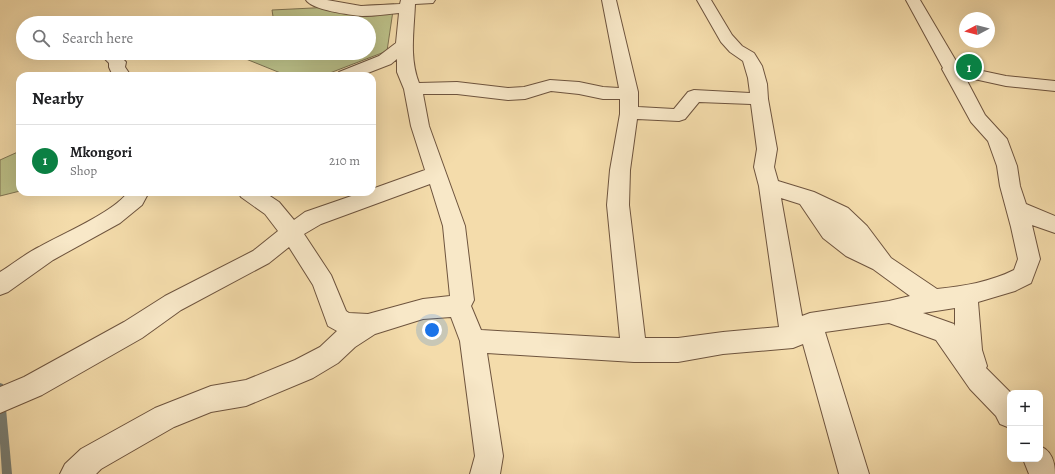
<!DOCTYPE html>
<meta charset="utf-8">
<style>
:root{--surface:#fff;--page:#f6f6f6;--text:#202124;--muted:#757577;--line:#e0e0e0;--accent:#0b8043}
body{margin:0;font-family:Alegreya,serif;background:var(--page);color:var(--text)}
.controls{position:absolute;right:12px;bottom:12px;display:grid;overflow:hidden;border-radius:8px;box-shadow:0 4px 16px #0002}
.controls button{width:36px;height:36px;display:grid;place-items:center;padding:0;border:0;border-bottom:1px solid var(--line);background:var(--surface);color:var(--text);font:20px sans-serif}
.compass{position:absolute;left:959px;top:12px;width:36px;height:36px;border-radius:50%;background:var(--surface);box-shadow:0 4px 16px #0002;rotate:263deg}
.you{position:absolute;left:432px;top:330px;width:14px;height:14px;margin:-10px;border:3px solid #fff;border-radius:50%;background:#1a73e8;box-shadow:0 0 0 6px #1a73e833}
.badge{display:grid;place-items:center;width:26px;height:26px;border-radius:50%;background:var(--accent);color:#fff;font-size:13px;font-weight:700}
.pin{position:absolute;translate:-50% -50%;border:2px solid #fff;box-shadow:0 1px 4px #0006}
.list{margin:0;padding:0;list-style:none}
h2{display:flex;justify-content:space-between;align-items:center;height:52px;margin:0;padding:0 16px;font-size:17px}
h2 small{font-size:13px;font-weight:400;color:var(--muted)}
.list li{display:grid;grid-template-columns:26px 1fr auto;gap:12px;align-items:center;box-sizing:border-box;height:72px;padding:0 16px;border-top:1px solid var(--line)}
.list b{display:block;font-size:15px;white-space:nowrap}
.list p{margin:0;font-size:13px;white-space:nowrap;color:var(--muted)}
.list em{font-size:13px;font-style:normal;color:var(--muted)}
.icon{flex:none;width:22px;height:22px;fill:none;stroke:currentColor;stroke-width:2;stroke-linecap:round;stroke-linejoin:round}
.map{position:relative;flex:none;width:1055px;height:474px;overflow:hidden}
.search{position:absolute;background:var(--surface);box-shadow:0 4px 16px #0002;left:16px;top:16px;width:360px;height:44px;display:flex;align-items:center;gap:10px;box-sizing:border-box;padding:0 14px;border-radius:22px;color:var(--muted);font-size:15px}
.panel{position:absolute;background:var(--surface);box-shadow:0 4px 16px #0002;left:16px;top:72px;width:360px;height:124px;border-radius:12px}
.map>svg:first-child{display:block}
</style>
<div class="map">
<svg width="1055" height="474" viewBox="0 0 1055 474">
<rect width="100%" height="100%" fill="#f4dcab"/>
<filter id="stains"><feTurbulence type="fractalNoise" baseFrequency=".005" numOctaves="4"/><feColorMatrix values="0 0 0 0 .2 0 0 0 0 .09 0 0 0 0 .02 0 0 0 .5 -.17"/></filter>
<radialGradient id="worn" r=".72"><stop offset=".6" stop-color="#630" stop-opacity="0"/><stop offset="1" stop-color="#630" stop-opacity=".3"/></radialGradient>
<g fill="#bcc088" stroke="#7f7351">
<path d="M 394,4 L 387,51 L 322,76 L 288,76 L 241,57 L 246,53 L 369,53 L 369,23 L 274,23 L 272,10 Z"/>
<path d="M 20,151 L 20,191 L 0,196 L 0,160 Z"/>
</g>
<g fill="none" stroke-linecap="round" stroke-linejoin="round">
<path fill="#797f75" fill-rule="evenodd" d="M 0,383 L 3,384 L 4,387 L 12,474 L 2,474 L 0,443 Z"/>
<defs>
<g id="minor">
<path d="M 306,0 L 327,0 L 361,6 L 400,4 L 401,0 L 435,0 L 433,3 L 415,4 C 414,30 409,58 419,83 L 457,82 L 508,88 L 524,87 L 550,80 L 579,82 L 603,87 L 619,88 L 602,0 L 616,0 L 638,92 L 638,107 L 674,109 L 688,92 L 694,90 L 750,93 L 748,78 L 743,61 L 730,52 L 721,42 L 697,0 L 711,0 L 732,35 L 742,46 L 754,53 L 762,66 L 767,84 L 768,99 L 777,149 L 774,167 L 778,181 L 814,192 L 848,208 L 867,226 L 891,258 L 937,289 C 964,286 990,282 1014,270 L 1018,259 L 1011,227 L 1000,186 L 997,166 L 988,141 L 971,122 L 942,69 L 943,68 L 906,0 L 920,0 L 959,66 L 1006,76 L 1055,81 L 1055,91 L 1006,86 L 965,77 L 985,115 L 1007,139 L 1017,166 L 1020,186 L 1026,204 L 1055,216 L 1055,233 L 1032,225 L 1040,259 L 1031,283 L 1015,291 L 978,302 L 982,350 L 987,366 L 986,368 L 1011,393 L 1010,428 L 1000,424 L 996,416 L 970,389 L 936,340 L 889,323 L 825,332 L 869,474 L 839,474 L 803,344 L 793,348 L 723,354 L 678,362 L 634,362 L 487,353 L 503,456 L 500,474 L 470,474 L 475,456 L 460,341 L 451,317 L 423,319 L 375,334 L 355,347 L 338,363 L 313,378 L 246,406 L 211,412 L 174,427 L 101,469 L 96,474 L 60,474 L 65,464 L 81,449 L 155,408 L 211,386 L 246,380 L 295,360 L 320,347 L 337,331 L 328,326 L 313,285 L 289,247 L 269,263 L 181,310 L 142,338 L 42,395 L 0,413 L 0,387 L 24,377 L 124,322 L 165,296 L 253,251 L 278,231 L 265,214 L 241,197 L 238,192 L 264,192 L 279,202 L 294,220 L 305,212 L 363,192 L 372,192 L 372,189 L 425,170 L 411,126 L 404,89 L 397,72 L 397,59 L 391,64 L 360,76 L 336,76 L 339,72 L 379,56 L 396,43 L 399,13 C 387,14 374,16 362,16 C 350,15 312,10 306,0 ZM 551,91 L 579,94 L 603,99 L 620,99 L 620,114 L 610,170 L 607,205 L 620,338 L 481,330 L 471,306 L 474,300 L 465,226 L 429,126 L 423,94 L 457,94 L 508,100 L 525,99 ZM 699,102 L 751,104 L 757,149 L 754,167 L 759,186 L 779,327 L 723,332 L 678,338 L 645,338 L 629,205 L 630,170 L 637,119 L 679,121 L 685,119 ZM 430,184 L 443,226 L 450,296 L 423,299 L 368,314 L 349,313 L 346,311 L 331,275 L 304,234 L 321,224 ZM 781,198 L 800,204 L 823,238 L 846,256 L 873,269 L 910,296 L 889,301 L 810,313 L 802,316 ZM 955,308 L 955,326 L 954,324 L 923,313 Z"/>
<path d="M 99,53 L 117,53 L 126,62 L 125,67 L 131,76 L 113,76 L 109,67 L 109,63 Z"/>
<path d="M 128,192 L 149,192 L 142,205 L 120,223 L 53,260 L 8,292 L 0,295 L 0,272 C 13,264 25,254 39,247 C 62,234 114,212 128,192 Z"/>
<path d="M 1040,446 C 1052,451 1055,462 1055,474 L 1029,474 L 1023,459 L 1040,459 Z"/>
</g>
</defs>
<use href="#minor" stroke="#6e543e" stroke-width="2"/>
<use href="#minor" fill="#f8e8c8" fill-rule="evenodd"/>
</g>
<rect width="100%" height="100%" filter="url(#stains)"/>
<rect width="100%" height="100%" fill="url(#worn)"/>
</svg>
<div class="controls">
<button>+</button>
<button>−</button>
</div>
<svg class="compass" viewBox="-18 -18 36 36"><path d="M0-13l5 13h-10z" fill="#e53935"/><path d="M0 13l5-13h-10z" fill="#757577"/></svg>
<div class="you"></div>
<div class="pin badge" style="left:969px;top:67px">1</div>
<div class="search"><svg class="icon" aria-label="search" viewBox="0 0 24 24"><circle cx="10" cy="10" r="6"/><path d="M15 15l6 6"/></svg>Search here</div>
<section class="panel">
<h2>Nearby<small></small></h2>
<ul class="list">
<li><span class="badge">1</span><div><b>Mkongori</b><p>Shop</p></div><em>210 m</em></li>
</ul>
</section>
</div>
